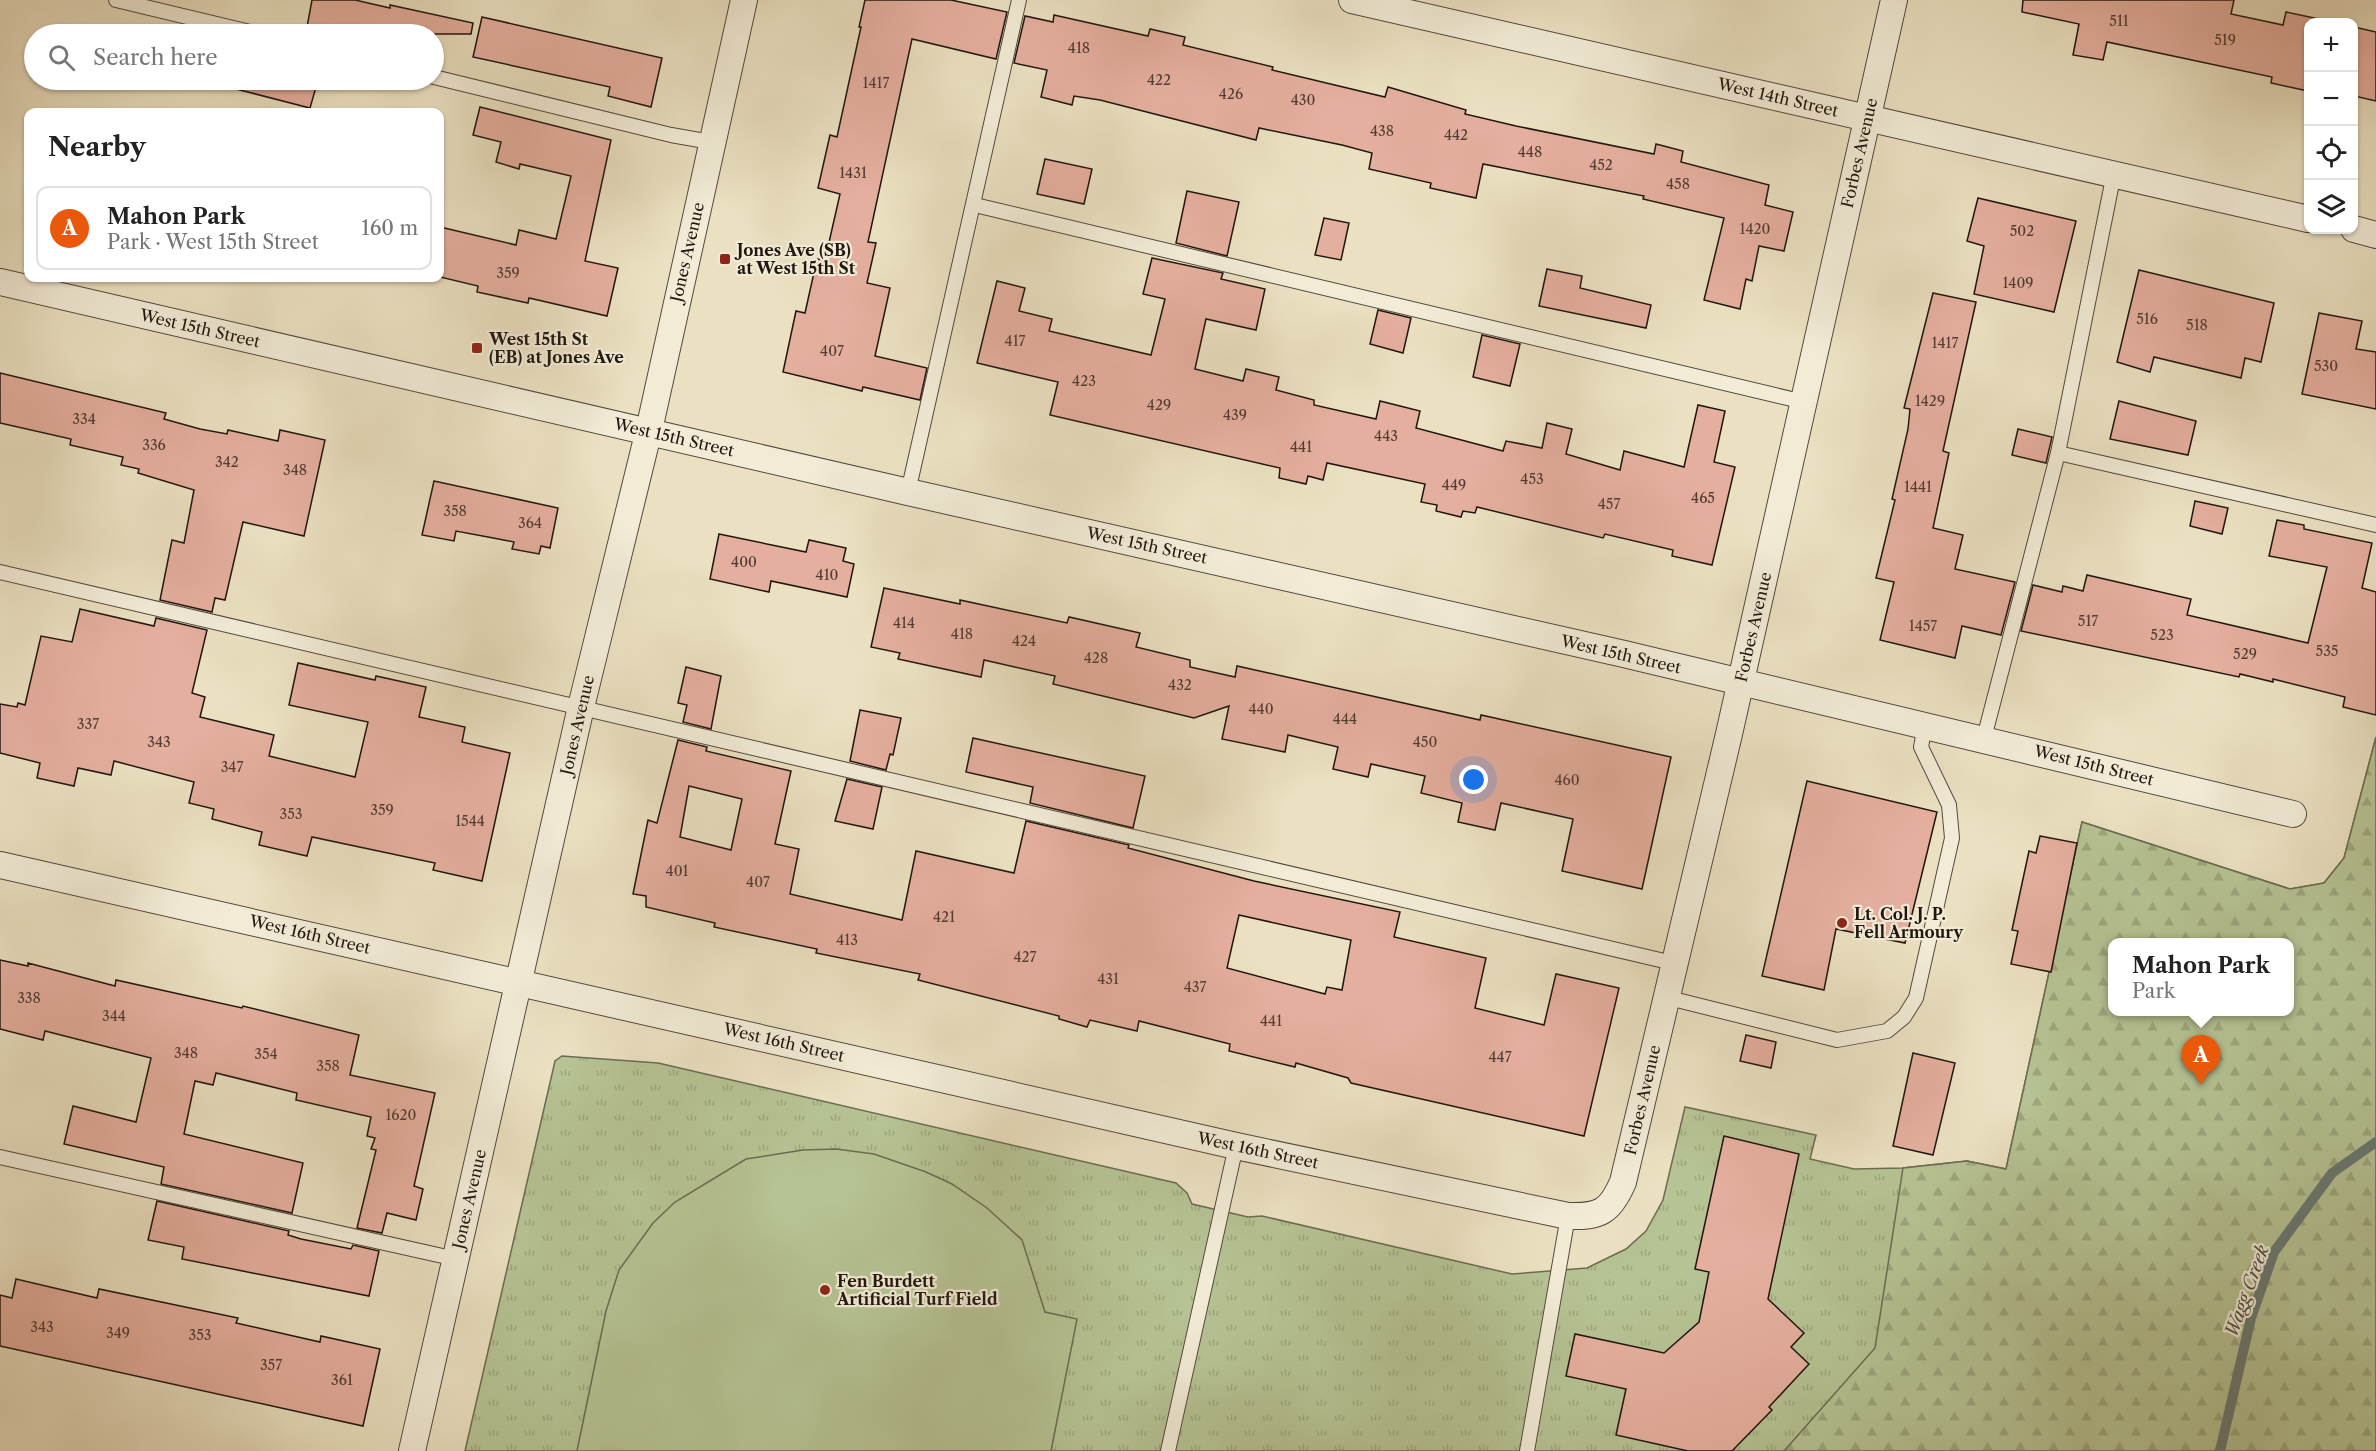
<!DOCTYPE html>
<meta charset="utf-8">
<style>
:root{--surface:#fff;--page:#f2f2f2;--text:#222;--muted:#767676;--line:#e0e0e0;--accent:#ea580c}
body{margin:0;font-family:"Libre Caslon Text",serif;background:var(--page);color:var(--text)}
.controls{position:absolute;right:18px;top:18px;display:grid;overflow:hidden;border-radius:12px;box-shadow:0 2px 4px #0004}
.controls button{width:54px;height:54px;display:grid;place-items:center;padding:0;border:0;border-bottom:2px solid var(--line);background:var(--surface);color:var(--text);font:30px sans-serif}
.you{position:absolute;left:1474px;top:780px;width:21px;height:21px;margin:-15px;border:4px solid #fff;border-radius:50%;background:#1a73e8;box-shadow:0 0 0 9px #1a73e833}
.badge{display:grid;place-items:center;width:39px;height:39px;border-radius:50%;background:var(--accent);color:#fff;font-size:20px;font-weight:700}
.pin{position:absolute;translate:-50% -50px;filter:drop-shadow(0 2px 3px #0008)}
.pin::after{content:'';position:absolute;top:32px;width:21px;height:18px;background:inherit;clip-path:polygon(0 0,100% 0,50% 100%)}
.popup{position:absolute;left:2108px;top:938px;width:186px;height:78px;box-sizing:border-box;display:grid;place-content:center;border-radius:12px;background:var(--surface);filter:drop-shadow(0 2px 4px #0005);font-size:20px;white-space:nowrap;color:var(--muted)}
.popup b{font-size:22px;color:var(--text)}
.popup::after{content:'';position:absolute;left:50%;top:100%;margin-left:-12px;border:12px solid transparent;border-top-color:var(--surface)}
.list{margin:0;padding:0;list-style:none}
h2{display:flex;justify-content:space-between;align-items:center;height:78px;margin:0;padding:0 24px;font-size:26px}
h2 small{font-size:20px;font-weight:400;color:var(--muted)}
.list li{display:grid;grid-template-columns:39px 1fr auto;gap:18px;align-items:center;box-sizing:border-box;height:84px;margin:0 12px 12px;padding:0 12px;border:2px solid var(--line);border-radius:12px}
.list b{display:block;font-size:22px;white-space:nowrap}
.list p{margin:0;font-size:20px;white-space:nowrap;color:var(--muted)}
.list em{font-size:20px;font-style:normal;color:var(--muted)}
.icon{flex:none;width:33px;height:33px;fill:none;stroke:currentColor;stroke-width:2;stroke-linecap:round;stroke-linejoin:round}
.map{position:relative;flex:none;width:2376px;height:1451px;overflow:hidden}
.search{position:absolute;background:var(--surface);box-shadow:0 2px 4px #0004;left:24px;top:24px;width:420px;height:66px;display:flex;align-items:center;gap:15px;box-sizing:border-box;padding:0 21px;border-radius:33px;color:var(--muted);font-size:22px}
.panel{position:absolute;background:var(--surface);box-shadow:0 2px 4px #0004;left:24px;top:108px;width:420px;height:174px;border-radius:12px}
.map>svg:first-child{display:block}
</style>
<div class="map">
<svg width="2376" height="1451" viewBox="0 0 2376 1451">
<defs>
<pattern id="grass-tufts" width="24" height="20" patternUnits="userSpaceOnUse" patternTransform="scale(1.5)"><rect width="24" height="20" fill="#b6c394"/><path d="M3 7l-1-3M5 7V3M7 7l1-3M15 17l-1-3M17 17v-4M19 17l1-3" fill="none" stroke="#9ca77e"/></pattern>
<pattern id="forest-firs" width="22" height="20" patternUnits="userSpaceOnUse" patternTransform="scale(1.5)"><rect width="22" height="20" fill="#b6c394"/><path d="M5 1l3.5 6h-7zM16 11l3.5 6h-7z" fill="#9ca77e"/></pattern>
</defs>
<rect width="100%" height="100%" fill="#ebe1c2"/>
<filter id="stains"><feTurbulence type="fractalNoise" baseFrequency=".00333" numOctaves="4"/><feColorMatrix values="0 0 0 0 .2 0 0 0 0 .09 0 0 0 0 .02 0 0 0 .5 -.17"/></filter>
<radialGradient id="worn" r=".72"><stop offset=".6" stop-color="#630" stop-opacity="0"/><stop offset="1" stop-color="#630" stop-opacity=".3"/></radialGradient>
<path fill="url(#grass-tufts)" stroke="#6b6c52" stroke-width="1.5" fill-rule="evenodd" d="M 2376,737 L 2376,1451 L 465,1451 L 555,1061 L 562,1056 L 658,1063 L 1176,1183 L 1187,1193 L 1192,1204 L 1248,1217 L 1262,1216 L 1512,1274 L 1587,1268 L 1626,1249 L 1646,1231 L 1663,1200 L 1685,1107 L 1816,1135 L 1810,1159 L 1854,1169 L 1903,1168 L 1967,1161 L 2006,1169 L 2082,822 L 2290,889 L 2324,883 L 2344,858 ZM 2112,942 L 2290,942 L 2290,1012 L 2112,1012 Z"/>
<path fill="url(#forest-firs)" stroke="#6b6c52" stroke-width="1.5" fill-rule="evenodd" d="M 2376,737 L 2376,1451 L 1784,1451 L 1875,1348 L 1903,1168 L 1967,1161 L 2006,1169 L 2082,822 L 2290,889 L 2324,883 L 2344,858 ZM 2112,942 L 2290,942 L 2290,1012 L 2112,1012 Z"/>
<path fill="#b6c394" stroke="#6b6c52" stroke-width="1.5" d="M 836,1149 L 874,1154 L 926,1172 L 952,1184 L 987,1208 L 1022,1240 L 1045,1312 L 1077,1319 L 1051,1451 L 577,1451 L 606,1311 L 619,1270 L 653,1223 L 675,1202 L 746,1159 L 803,1150 Z"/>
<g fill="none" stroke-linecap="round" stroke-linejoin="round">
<path stroke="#697a74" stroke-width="10" d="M 2220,1451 L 2251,1318 L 2274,1252 L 2332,1173 L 2376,1142"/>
</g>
<g fill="#e5af9f" stroke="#20160f" stroke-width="1.5" fill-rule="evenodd">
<path d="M 312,0 L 355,0 L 390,8 L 390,5 L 473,23 L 471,34 L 342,34 L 307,27 Z"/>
<path d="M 865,0 L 951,0 L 1007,12 L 996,59 L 912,39 L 868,242 L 876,243 L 867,283 L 890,288 L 875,356 L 927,368 L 920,400 L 863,387 L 862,391 L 783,372 L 796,311 L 805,313 L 817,259 L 825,260 L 840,194 L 818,188 L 830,135 L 837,137 L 861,27 L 859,27 Z"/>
<path d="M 2023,0 L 2234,0 L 2231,14 L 2283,25 L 2286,12 L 2333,22 L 2308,22 L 2308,91 L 2271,83 L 2272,77 L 2107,42 L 2103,60 L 2073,55 L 2079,24 L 2022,12 Z"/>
<path d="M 1054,15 L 1148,36 L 1150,29 L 1185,37 L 1183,45 L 1273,67 L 1272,70 L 1385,97 L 1388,87 L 1466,110 L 1465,114 L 1516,126 L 1654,154 L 1656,144 L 1683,151 L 1681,162 L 1769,185 L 1765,205 L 1793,212 L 1784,251 L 1759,246 L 1752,281 L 1746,279 L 1740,309 L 1704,300 L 1724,218 L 1643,199 L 1644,196 L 1483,164 L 1476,198 L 1430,188 L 1431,183 L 1369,169 L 1372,153 L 1342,145 L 1259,128 L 1256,140 L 1100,100 L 1074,96 L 1072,105 L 1041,97 L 1047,70 L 1014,63 L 1025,16 L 1053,22 Z"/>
<path d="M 482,17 L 662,58 L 651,107 L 608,96 L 610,87 L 473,57 Z"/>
<path d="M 2354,27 L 2376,32 L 2376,101 L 2354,96 Z"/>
<path d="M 238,80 L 318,80 L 310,108 L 236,89 Z"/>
<path d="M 480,107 L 611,140 L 585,261 L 618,268 L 607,316 L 529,298 L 528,303 L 477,292 L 478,286 L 440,277 L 440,227 L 516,245 L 519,230 L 556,239 L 571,176 L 520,164 L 519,169 L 496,162 L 501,142 L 473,135 Z"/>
<path d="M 1045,159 L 1092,169 L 1084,204 L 1037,194 Z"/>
<path d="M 1187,191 L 1239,202 L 1227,256 L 1176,243 Z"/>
<path d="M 1978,198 L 2076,221 L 2054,312 L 1974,294 L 1984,246 L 1967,241 Z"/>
<path d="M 1324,218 L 1349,223 L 1341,260 L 1315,255 Z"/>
<path d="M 1152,258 L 1223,273 L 1221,279 L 1265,289 L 1256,330 L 1206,319 L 1195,369 L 1243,381 L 1246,369 L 1279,377 L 1276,390 L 1314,400 L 1314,405 L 1376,419 L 1380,401 L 1420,411 L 1416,428 L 1503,451 L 1506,441 L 1542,448 L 1547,423 L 1572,429 L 1566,454 L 1620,470 L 1624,451 L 1684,467 L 1698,405 L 1725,411 L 1714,462 L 1735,467 L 1712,565 L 1672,556 L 1673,550 L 1605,534 L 1603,538 L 1477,507 L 1475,513 L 1463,511 L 1461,517 L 1436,511 L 1437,505 L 1421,502 L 1425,484 L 1327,463 L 1323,480 L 1308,476 L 1306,484 L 1279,478 L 1280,468 L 1050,415 L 1058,382 L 977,363 L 997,281 L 1025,288 L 1019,311 L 1052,319 L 1049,331 L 1151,355 L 1165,299 L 1143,294 Z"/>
<path d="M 1547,269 L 1582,276 L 1580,288 L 1651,305 L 1646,328 L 1539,306 Z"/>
<path d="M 2139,270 L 2274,303 L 2261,362 L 2245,358 L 2241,378 L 2154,357 L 2150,372 L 2117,362 Z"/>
<path d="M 1933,293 L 1976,302 L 1943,451 L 1949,453 L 1933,528 L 1963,535 L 1955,569 L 2015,582 L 2001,635 L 1962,626 L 1955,658 L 1880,640 L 1894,582 L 1876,578 L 1895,500 L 1892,499 L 1908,429 L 1910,409 L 1904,408 Z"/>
<path d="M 1378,310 L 1411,318 L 1403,353 L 1370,344 Z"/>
<path d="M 2319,313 L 2362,321 L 2356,349 L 2376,352 L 2376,409 L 2302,394 Z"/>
<path d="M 1482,335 L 1520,344 L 1510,386 L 1473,377 Z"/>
<path d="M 0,373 L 166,413 L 164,419 L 200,429 L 227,434 L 228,430 L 278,441 L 280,430 L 325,440 L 304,536 L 243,522 L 225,600 L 215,598 L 212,612 L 160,600 L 172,540 L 184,543 L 194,490 L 138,473 L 139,469 L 121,465 L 123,457 L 70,445 L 71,439 L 0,423 Z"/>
<path d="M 2119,401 L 2196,421 L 2188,455 L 2110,439 Z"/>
<path d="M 2018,429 L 2052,437 L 2046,463 L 2012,455 Z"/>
<path d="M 434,481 L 558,508 L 550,548 L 541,546 L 539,554 L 512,549 L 514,542 L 488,537 L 456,531 L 454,541 L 422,535 Z"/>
<path d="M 2195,501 L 2228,508 L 2222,534 L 2190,526 Z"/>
<path d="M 2277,520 L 2304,525 L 2304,529 L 2372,543 L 2362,588 L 2376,592 L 2376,715 L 2343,707 L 2345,697 L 2273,679 L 2273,682 L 2240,674 L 2239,677 L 2021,631 L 2033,585 L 2062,592 L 2063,586 L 2083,591 L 2087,575 L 2191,599 L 2187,615 L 2308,643 L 2327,567 L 2269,556 Z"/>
<path d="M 719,534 L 806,552 L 809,540 L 846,548 L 843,561 L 854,564 L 847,597 L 771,581 L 769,592 L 710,579 Z"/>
<path d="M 884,588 L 960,604 L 960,600 L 1067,623 L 1069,617 L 1140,633 L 1136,647 L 1190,660 L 1190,667 L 1235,677 L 1237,666 L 1480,720 L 1481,715 L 1671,757 L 1642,889 L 1562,871 L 1573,819 L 1501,803 L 1495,830 L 1458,822 L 1462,803 L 1421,793 L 1425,776 L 1371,764 L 1368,777 L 1333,769 L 1338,747 L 1288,735 L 1285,752 L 1222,739 L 1229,706 L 1194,718 L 1053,684 L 1055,676 L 984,660 L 981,677 L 898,659 L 900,653 L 871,647 Z"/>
<path d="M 80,609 L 154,626 L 156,618 L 207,630 L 192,693 L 205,697 L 200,717 L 274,735 L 269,756 L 355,777 L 368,722 L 289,705 L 298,663 L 375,680 L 376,676 L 426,687 L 419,717 L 465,727 L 462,742 L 510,753 L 482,881 L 433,870 L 435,863 L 312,837 L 307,856 L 259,845 L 262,832 L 212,819 L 214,809 L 189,803 L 194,782 L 114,761 L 111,775 L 78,768 L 74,786 L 37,778 L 40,763 L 0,753 L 0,704 L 17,707 L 18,703 L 25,705 L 41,636 L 72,642 Z"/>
<path d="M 686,667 L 721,676 L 711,729 L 683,722 L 687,705 L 678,703 Z"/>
<path d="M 860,710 L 901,718 L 893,755 L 890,754 L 886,770 L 850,761 Z"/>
<path d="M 973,738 L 1145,776 L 1133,828 L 1030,803 L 1033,787 L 966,772 Z"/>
<path d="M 678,740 L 707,747 L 706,751 L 791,771 L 775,844 L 799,849 L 790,894 L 902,920 L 916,851 L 1014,873 L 1026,821 L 1129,845 L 1128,848 L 1254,881 L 1400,912 L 1394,937 L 1486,958 L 1475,1008 L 1544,1025 L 1556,974 L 1619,988 L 1584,1136 L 1351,1083 L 1348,1078 L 1296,1063 L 1295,1067 L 1229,1051 L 1230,1044 L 1139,1021 L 1137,1031 L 1090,1020 L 1087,1027 L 1059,1019 L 1059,1016 L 918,980 L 920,974 L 816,953 L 817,949 L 714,927 L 715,923 L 646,907 L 646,896 L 633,894 L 648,820 L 657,823 ZM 689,786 L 742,799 L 731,850 L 680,837 ZM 1239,915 L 1351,940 L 1342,990 L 1327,987 L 1325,994 L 1227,968 Z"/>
<path d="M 847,779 L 882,787 L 873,829 L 835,821 Z"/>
<path d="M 1807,781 L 1937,812 L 1905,943 L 1836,929 L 1824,990 L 1762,976 Z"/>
<path d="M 2040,836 L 2077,843 L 2051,972 L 2011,964 L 2018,931 L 2012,930 L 2029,851 L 2036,853 Z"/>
<path d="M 0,960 L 28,966 L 28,963 L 115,986 L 116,980 L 242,1008 L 243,1006 L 359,1035 L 350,1075 L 435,1093 L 414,1186 L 423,1189 L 416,1220 L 387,1213 L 382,1233 L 357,1228 L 376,1150 L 371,1149 L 375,1138 L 367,1136 L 371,1117 L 296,1100 L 297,1093 L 216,1073 L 213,1085 L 195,1081 L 184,1134 L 303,1163 L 292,1213 L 161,1184 L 164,1167 L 64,1144 L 73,1106 L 136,1122 L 151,1058 L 45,1031 L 43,1040 L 0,1029 Z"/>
<path d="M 1746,1035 L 1776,1042 L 1771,1068 L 1740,1061 Z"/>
<path d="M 1913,1053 L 1955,1063 L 1933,1155 L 1893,1146 Z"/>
<path d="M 1724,1136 L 1799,1154 L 1768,1299 L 1804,1333 L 1791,1347 L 1809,1364 L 1769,1407 L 1772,1410 L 1732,1451 L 1688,1451 L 1616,1435 L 1626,1389 L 1566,1376 L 1575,1334 L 1664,1353 L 1699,1322 L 1709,1272 L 1695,1269 Z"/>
<path d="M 157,1201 L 289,1231 L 288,1235 L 301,1239 L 351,1249 L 353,1245 L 379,1251 L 369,1296 L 182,1259 L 184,1247 L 148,1240 Z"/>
<path d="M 16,1279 L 97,1298 L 99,1289 L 238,1318 L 236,1323 L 320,1342 L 321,1336 L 380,1349 L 363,1426 L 0,1346 L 0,1295 L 12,1298 Z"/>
</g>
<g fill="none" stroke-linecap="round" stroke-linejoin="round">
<defs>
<g id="lane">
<path d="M 116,0 L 258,34"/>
<path d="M 434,77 L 671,135 L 711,142"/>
<path d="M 975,205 L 1804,402"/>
<path d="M 2058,453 L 2376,525"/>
<path d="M 908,492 L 1019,0"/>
<path d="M 0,572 L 1673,963"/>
<path d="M 1984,738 L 2058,453 L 2114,173"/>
<path d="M 1665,997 L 1837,1040 L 1887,1031 L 1904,1017 L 1916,998 L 1952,838 L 1949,805 L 1921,747 L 1925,725"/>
<path d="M 0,1157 L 456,1259"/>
<path d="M 1168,1451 L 1236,1146"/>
<path d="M 1527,1451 L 1568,1216"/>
</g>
<g id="street">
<path d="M 1352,0 L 2308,219"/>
<path d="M 2354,229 L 2376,235"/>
<path d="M 0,282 L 908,492 L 1624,654 L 2293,814"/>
<path d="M 0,865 L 1236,1146 L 1568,1216 C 1600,1217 1610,1212 1623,1182 L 1729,734 L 1894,0"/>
<path d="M 412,1451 L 581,707 L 649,430 L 744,0"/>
</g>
</defs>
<use href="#lane" stroke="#53493c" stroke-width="16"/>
<use href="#street" stroke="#53493c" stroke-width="28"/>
<use href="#lane" stroke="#f2ecd7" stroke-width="14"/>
<use href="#street" stroke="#f2ecd7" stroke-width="26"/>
</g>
<g fill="#8f2418" stroke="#f2ecd7" stroke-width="2">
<rect x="719" y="253" width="12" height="12" rx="3"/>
<rect x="471" y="342" width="12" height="12" rx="3"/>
<circle cx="1842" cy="923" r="6"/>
<circle cx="825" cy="1290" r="6"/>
</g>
<g text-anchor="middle" stroke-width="4.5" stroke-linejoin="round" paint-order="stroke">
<g font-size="14" fill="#513c33">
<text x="2119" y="26">511</text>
<text x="2225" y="45">519</text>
<text x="1079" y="53">418</text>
<text x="1159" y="85">422</text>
<text x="876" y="88">1417</text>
<text x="1231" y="99">426</text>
<text x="1303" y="105">430</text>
<text x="1382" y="136">438</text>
<text x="1456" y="140">442</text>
<text x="1530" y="157">448</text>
<text x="1601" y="170">452</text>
<text x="853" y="178">1431</text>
<text x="1678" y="189">458</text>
<text x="1755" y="234">1420</text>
<text x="2022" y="236">502</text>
<text x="508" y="278">359</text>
<text x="2018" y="288">1409</text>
<text x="2147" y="324">516</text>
<text x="2197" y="330">518</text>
<text x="1015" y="346">417</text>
<text x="1945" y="348">1417</text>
<text x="832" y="356">407</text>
<text x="2326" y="371">530</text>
<text x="1084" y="386">423</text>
<text x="1930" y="406">1429</text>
<text x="1159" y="410">429</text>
<text x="1235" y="420">439</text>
<text x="84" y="424">334</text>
<text x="1386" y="441">443</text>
<text x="154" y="450">336</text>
<text x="1301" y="452">441</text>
<text x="227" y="467">342</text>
<text x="295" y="475">348</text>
<text x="1532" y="484">453</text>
<text x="1454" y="490">449</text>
<text x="1918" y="492">1441</text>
<text x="1703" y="503">465</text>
<text x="1609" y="509">457</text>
<text x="455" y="516">358</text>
<text x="530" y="528">364</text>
<text x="744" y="567">400</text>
<text x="827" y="580">410</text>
<text x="2088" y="626">517</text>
<text x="904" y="628">414</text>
<text x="1923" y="631">1457</text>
<text x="962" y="639">418</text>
<text x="2162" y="640">523</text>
<text x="1024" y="646">424</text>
<text x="2327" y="656">535</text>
<text x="2245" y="659">529</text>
<text x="1096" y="663">428</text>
<text x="1180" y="690">432</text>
<text x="1261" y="714">440</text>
<text x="1345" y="724">444</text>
<text x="88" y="729">337</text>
<text x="159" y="747">343</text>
<text x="1425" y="747">450</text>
<text x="232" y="772">347</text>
<text x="1567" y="785">460</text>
<text x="382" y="815">359</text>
<text x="291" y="819">353</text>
<text x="470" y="826">1544</text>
<text x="677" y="876">401</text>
<text x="758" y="887">407</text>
<text x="944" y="922">421</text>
<text x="847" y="945">413</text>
<text x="1025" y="962">427</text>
<text x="1108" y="984">431</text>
<text x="1195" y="992">437</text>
<text x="29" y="1003">338</text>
<text x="114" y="1021">344</text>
<text x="1271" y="1026">441</text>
<text x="186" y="1058">348</text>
<text x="266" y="1059">354</text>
<text x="1500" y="1062">447</text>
<text x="328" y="1071">358</text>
<text x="401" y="1120">1620</text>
<text x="42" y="1332">343</text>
<text x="118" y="1338">349</text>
<text x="200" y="1340">353</text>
<text x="271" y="1370">357</text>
<text x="342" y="1385">361</text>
</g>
<g font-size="16" fill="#20160f" stroke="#f2ecd7">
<text transform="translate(1778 97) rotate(13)" y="6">West 14th Street</text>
<text transform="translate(1859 153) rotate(-77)" y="6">Forbes Avenue</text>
<text transform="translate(687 252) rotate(-77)" y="6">Jones Avenue</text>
<text transform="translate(200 328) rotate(13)" y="6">West 15th Street</text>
<text transform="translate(674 437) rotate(13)" y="6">West 15th Street</text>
<text transform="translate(1147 545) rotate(12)" y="6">West 15th Street</text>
<text transform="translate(1753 627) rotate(-77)" y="6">Forbes Avenue</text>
<text transform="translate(1621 654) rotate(13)" y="6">West 15th Street</text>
<text transform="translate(577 725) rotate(-77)" y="6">Jones Avenue</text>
<text transform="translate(2094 765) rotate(14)" y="6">West 15th Street</text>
<text transform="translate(310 934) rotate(13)" y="6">West 16th Street</text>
<text transform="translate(784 1042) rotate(13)" y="6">West 16th Street</text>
<text transform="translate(1642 1100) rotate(-77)" y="6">Forbes Avenue</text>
<text transform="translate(1258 1150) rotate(12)" y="6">West 16th Street</text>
<text transform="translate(469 1199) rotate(-77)" y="6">Jones Avenue</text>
</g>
<g font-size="16" font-weight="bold" fill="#20160f" stroke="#f2ecd7" text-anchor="start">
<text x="737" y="256">Jones Ave (SB)<tspan x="737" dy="18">at West 15th St</tspan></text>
<text x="489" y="345">West 15th St<tspan x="489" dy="18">(EB) at Jones Ave</tspan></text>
<text x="1854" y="920">Lt. Col. J. P.<tspan x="1854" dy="18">Fell Armoury</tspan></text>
<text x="837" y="1287">Fen Burdett<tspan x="837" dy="18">Artificial Turf Field</tspan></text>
</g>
<g font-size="18" font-style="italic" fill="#4a504a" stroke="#f2ecd7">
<text transform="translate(2247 1291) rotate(-70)" y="6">Wagg Creek</text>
</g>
</g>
<rect width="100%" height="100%" filter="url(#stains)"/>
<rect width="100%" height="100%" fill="url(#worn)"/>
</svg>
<div class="controls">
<button>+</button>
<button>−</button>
<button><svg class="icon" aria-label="locate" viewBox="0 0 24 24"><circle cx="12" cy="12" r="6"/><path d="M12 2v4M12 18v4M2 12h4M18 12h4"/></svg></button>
<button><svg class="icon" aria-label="layers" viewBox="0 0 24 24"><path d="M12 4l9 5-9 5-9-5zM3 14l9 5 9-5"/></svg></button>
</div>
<div class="you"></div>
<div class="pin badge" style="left:2201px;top:1085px">A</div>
<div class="popup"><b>Mahon Park</b>Park</div>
<div class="search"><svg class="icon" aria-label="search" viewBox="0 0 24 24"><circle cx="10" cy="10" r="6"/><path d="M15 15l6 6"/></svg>Search here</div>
<section class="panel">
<h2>Nearby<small></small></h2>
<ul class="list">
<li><span class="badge">A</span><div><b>Mahon Park</b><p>Park · West 15th Street</p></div><em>160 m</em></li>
</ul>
</section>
</div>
